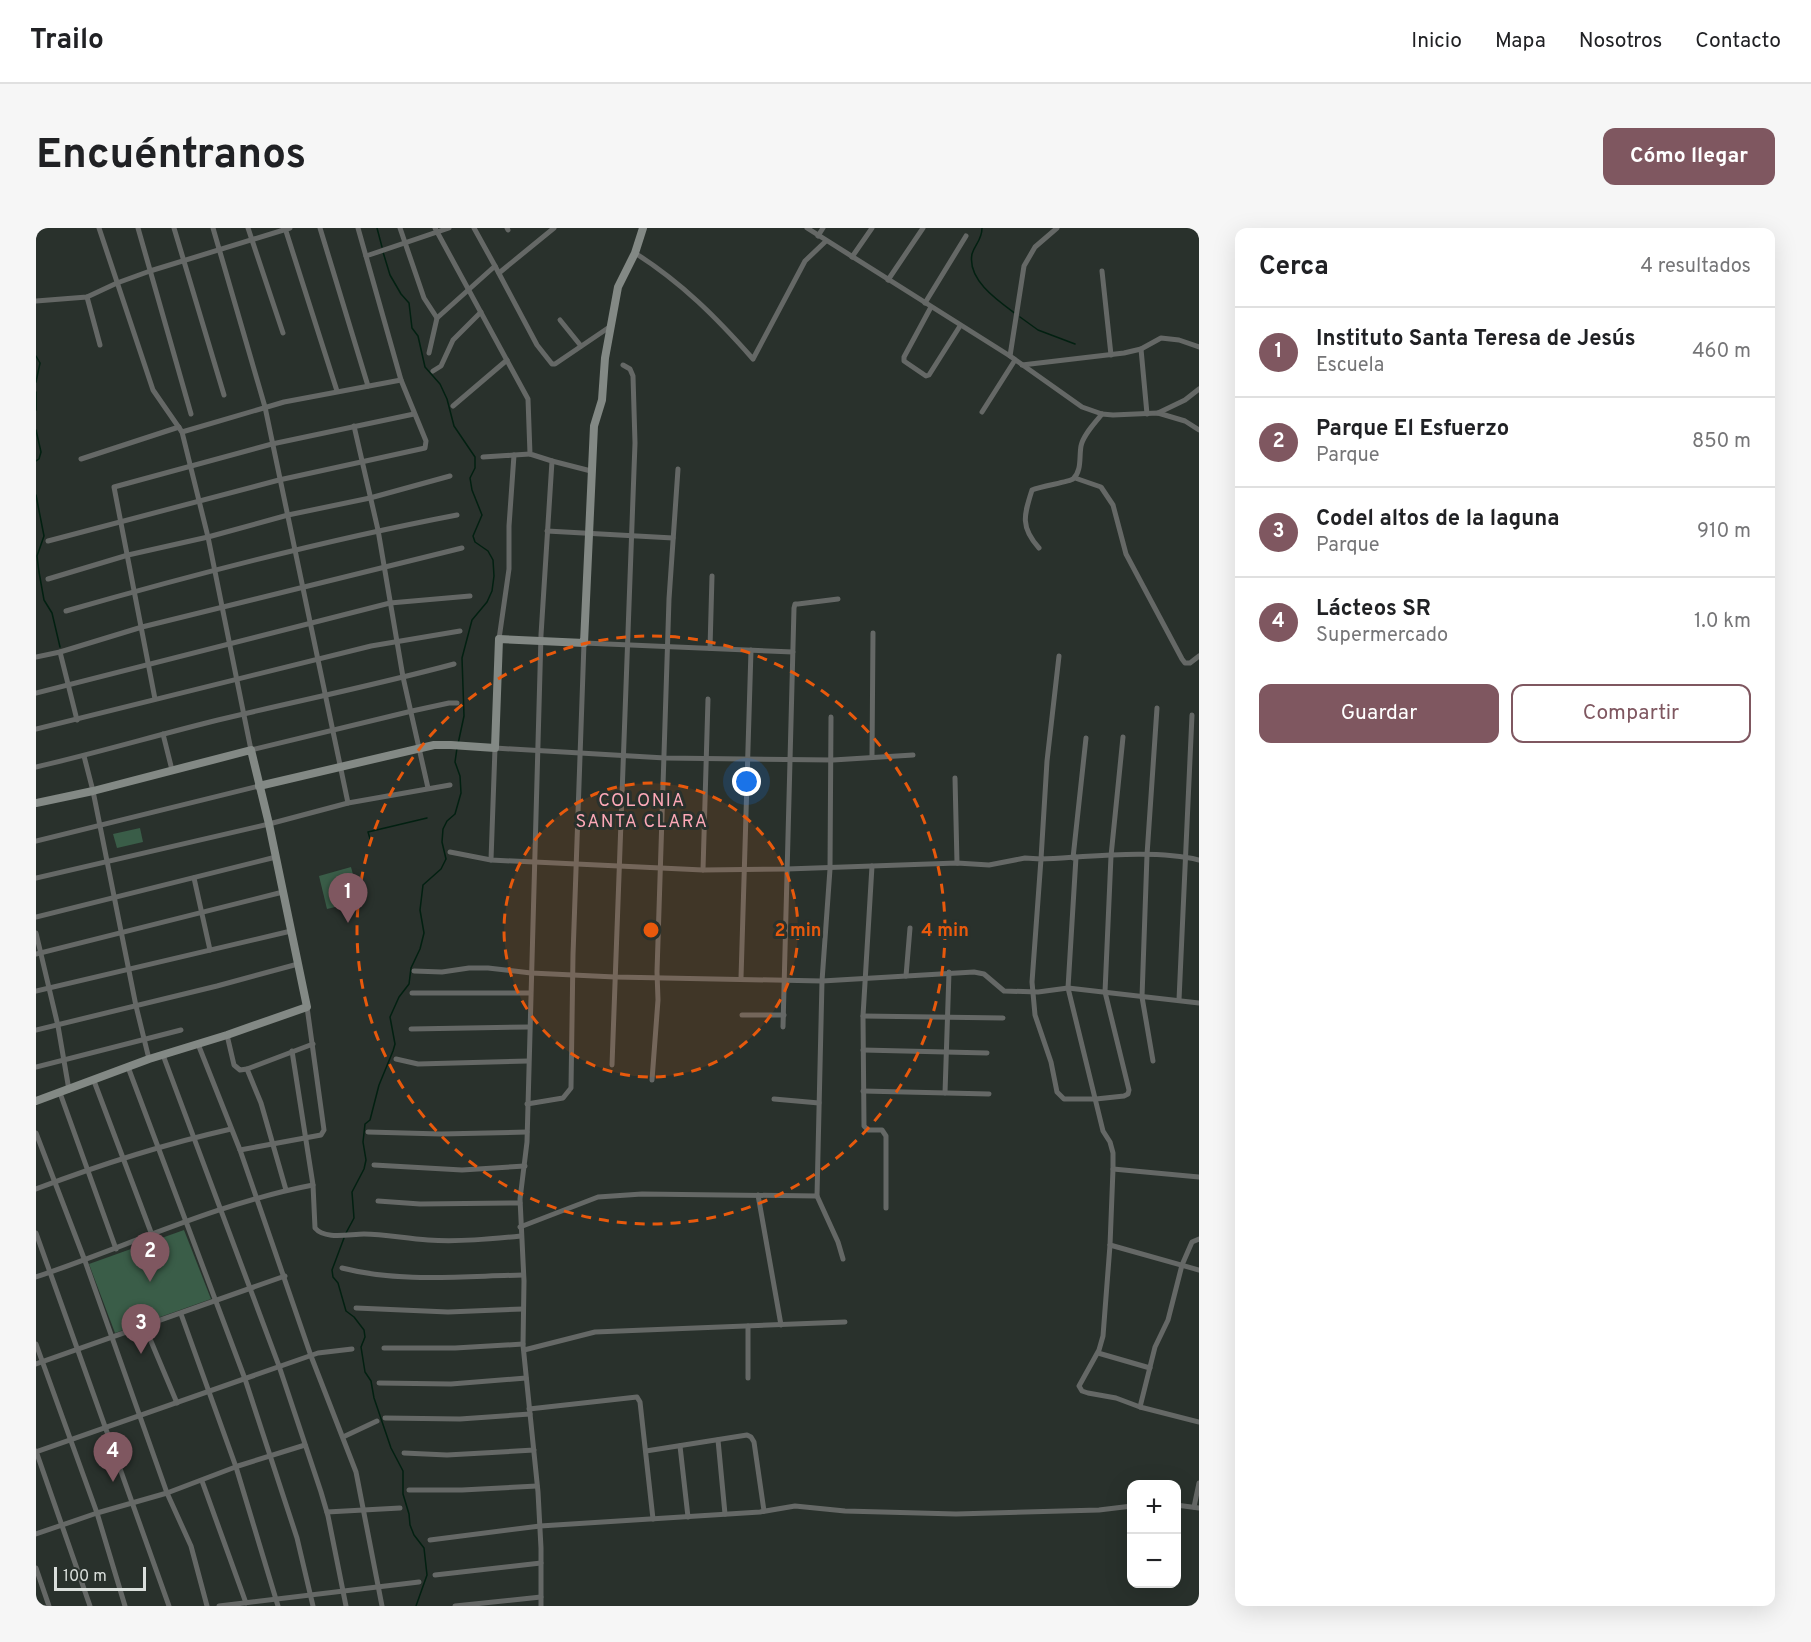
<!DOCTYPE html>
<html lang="es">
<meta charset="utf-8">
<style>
:root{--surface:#fff;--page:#f6f6f6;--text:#202124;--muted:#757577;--line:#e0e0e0;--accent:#7f5760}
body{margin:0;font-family:Overpass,sans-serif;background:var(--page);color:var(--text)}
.controls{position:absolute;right:18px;bottom:18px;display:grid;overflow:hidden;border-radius:12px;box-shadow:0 6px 24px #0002}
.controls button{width:54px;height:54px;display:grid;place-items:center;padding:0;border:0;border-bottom:2px solid var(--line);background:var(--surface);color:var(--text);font:30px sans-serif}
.scale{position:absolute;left:18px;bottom:15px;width:92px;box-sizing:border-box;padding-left:6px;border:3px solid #dadfdc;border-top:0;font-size:16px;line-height:21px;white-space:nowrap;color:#dadfdc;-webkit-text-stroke:4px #29312c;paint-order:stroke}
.you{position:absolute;left:711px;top:554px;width:21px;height:21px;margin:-15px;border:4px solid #fff;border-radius:50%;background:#1a73e8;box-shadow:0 0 0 9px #1a73e833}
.badge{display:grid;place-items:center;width:39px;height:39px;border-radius:50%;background:var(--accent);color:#fff;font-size:20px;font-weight:700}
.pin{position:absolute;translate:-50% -50px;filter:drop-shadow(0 2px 3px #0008)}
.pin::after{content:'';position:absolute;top:32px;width:21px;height:18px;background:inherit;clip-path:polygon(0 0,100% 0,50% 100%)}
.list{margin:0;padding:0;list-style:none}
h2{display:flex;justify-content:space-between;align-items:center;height:78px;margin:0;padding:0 24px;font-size:26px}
h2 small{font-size:20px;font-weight:400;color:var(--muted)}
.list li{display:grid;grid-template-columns:39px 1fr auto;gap:18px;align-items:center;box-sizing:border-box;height:90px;padding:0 24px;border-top:2px solid var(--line)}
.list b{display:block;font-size:22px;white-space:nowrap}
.list p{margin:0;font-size:20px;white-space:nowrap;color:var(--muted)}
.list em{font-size:20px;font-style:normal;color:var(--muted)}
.actions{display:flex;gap:12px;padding:18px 24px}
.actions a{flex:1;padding:14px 0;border:2px solid var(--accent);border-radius:12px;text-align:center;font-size:21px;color:var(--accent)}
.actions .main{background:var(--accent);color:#fff}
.map{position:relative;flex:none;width:1163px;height:1378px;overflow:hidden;border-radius:12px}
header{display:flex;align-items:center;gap:36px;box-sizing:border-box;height:84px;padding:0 30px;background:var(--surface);border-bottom:2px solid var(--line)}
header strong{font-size:28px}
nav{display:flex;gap:33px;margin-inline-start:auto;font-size:21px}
.intro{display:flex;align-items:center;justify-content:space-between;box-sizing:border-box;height:144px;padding:0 36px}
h1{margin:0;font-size:42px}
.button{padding:15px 27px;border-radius:12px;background:var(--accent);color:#fff;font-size:21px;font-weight:700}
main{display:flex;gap:36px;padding:0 36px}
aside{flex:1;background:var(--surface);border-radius:12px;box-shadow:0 6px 24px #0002}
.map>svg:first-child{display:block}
</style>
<header>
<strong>Trailo</strong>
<nav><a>Inicio</a><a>Mapa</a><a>Nosotros</a><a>Contacto</a></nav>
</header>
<div class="intro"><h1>Encuéntranos</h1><a class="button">Cómo llegar</a></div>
<main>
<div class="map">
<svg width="1163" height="1378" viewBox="0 0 1163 1378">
<rect width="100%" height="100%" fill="#29312c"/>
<g fill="#3a5d48">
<path d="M 104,600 L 107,614 L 81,620 L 77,606 Z"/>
<path d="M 315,639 L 324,673 L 291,681 L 283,648 Z"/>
<path d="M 148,1002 L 175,1071 L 79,1105 L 53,1036 Z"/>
</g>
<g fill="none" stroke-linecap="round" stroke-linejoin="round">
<g stroke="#022011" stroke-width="1.5">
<path d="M 341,0 L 346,19"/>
<path d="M 946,0 C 946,12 939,16 936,26 C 931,52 962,73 980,86"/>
<path d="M 347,24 L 354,47 L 365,66 L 373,75 L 376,100 L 382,108 L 389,139 L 404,156 L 411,171 L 418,198 L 439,229 L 439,240 L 434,250 L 436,262 L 446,287 L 437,308 L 439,314 L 452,323 L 457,332 L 458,348 L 456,363 L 451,374 L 436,392 L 426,430 L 428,488 L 422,516"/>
<path d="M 984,89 L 1002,102 L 1039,116"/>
<path d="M 0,128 L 4,135 L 0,154"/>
<path d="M 0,164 L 0,182"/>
<path d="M 0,202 L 5,224 L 3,231 L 0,233"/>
<path d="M 0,267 L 8,308 L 1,328 L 3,344 L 8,372 L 16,385 L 24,419"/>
<path d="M 335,614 L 332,604 L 391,590"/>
<path d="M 310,1005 L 318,990 L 316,964 L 328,941 L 330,932 L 327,914 L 329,896 L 334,892 L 343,857 L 357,823 L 359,816 L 354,789 L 363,769 L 373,756 L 375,740 L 384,721 L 388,705 L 384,682 L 387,657 L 405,641 L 410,631 L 406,614 L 407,601 L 411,593 L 419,586 L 425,565 L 424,548 L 419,534 L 421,520"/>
<path d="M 308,1010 L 296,1042 L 297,1049 L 302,1055 L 310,1083 L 318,1089 L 328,1102 L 329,1109 L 325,1119 L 329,1144 L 335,1153 L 338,1170 L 355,1220 L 367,1243 L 367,1266 L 373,1286 L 374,1297 L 378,1307 L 388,1320 L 391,1347 L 380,1378"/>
</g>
<g stroke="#656866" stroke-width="5">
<path d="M 63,0 L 117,162 L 146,204 L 172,309 L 215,522 L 376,483 L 413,475 L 421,475"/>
<path d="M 102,0 L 155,186"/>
<path d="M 138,0 L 188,167"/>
<path d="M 177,0 L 229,179 L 312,575"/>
<path d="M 212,0 L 247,105"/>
<path d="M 249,0 L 301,163"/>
<path d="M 284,0 L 332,158"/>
<path d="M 364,0 L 388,70 L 401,90 L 393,125"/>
<path d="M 399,0 L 492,171 L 494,226 L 516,233 L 505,407 L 491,914 L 484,971 L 488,1053 L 487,1117 L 502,1264 L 505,1320 L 505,1378"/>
<path d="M 471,0 L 472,2"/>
<path d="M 771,0 L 974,128 L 1046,179 L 1066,186 L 1077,187 L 1122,185 L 1149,193 L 1163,202"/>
<path d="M 782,8 L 787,0"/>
<path d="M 599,25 C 646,55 680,89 717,131 L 769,33 L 790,13"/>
<path d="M 330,28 L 413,0"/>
<path d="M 816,29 L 836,0"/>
<path d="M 459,38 L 501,117 L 516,136 L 519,136 L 575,98"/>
<path d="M 1066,43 L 1075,127"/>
<path d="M 463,45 L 518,0"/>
<path d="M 852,52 L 887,0"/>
<path d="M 51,69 L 64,117"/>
<path d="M 0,73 L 51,69 L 81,55 L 114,43 L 254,0"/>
<path d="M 889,75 L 930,8"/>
<path d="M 895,79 L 868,129 L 868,133 L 890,148 L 893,147 L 924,98"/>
<path d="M 401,90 L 459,38 L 438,0"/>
<path d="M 524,92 L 545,118"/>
<path d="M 1105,121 L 1111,186"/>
<path d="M 974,128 L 988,38 L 999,19 L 1021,0"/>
<path d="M 986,137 L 1088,125 L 1105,121 L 1125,110 L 1143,112 L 1163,119"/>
<path d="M 397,143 L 405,138 L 417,112 L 445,84"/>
<path d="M 417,178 L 471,132"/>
<path d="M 946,184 L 979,132"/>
<path d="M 1122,185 L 1149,172 L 1163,161"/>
<path d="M 318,198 L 342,302 L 367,449 L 392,560"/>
<path d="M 146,204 L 248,174 L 365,152"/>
<path d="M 478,227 L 494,226"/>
<path d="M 447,229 L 478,227 L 473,298 L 473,341 L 463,411"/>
<path d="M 45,231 L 143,199"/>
<path d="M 516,233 L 555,243"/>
<path d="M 1039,250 L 1065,259 L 1077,277 L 1090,326 L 1146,431 L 1149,435 L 1154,435 L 1163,428"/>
<path d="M 511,303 L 637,310"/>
<path d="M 12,313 L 243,252 L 389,220 L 390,213 L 365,152 L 322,0"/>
<path d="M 1003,320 C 984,299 988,287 996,262 C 1005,258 1033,254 1037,251 C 1046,243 1043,229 1045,218 C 1047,207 1059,195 1066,186"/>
<path d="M 12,351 L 92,327 L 172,309 L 252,287 L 334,270 L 414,248"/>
<path d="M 30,383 C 159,346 290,312 421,287"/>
<path d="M 674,420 L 676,348"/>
<path d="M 24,424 L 41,492"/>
<path d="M 1023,428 L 1011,533 L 1005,631 C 1051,629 1119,621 1163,632"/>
<path d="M 0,429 L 24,424 L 106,399 L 426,320"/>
<path d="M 0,465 L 354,375 L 434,368"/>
<path d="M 119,471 L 78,259 L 236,216 L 378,186"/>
<path d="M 0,501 L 335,418 L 424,403"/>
<path d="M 127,506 L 136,542"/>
<path d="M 48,528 L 57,563 L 100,778 L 113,831"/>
<path d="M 836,528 L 837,405"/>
<path d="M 0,539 C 61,525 121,507 182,492 C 261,473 340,457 418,436"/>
<path d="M 919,550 L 921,635"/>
<path d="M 0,613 L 223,558"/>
<path d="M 414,624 L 455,632 L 667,642 L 751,641 L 921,635 L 953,637 L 989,630 L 1005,631 L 996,754 L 999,787 L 1015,834 L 1021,864 L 1028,871 L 1060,871 L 1088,868 L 1092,866 L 1093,862 L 1069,764 L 1075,628 L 1087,509"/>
<path d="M 1040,629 L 1032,760 L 1067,903 L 1074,914 L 1077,925 L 1077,941 L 1074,1017 L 1067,1108 L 1063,1122 L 1043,1158 L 1046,1163 L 1052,1165 L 1080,1170 L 1104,1179"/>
<path d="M 1037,630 L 1050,510"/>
<path d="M 455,632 L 459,520 L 629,530 L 797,532 L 877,527"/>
<path d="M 836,638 L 827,788 L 828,898 L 832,902 L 846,902 L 850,908 L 850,980"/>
<path d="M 667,642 L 672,471"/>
<path d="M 0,650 L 233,596 L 312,575 L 414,557"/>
<path d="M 158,650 L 174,722"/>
<path d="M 0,689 L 240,629"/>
<path d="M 0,705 L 22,798 L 33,862"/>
<path d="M 0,726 L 247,664"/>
<path d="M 378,743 L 406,744 L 433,740 L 452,740 L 495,745 L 579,749 L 786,753 L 938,744 L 948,746 L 968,763 L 1002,764 L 1032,760 L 1163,775"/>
<path d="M 870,748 L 874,700"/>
<path d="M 705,750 L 715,422"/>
<path d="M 0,763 L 255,703"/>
<path d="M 376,765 L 494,765"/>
<path d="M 1143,772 L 1156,487"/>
<path d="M 706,787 L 748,787"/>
<path d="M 827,788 L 967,790"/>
<path d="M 747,799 L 758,380 L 759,376 L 762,376 L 802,371"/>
<path d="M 375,801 L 493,799"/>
<path d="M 0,802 L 181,758 L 262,736"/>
<path d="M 191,807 L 198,837 L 204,842 L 211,841"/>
<path d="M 162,816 L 204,922 L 275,1128 L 320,1244 L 346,1378"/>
<path d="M 827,822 L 951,825"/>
<path d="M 256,823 L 277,957 L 279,1000 C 289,1012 313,1006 328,1006 C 349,1006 371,1011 392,1012 C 423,1014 454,1011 485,1008"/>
<path d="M 127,827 L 243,1138 L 285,1264 L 292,1288 L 310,1378"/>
<path d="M 360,831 L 382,836 L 492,833"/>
<path d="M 1117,833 L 1106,769 L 1111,627 L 1121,480"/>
<path d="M 576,837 L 599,215 L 597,148 L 594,141 L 587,137"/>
<path d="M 0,839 L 145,802"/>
<path d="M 92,839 L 209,1151 L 261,1310 L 277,1378"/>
<path d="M 616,852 L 622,772 L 621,744 L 633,371 L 642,241"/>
<path d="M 58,853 L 116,1007"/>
<path d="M 827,863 L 953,866"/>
<path d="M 24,865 L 80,1021"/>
<path d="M 909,865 L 913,744"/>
<path d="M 738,871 L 783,875"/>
<path d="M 491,876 L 527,870 L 535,860 L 537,727 L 548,415 L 757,424"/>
<path d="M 332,904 L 405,906 L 491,904"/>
<path d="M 0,905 L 49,1033 L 131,1265 L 155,1318 L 171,1378"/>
<path d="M 204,922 L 285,907 L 288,902 L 271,779"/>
<path d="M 338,937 L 426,942 L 489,938"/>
<path d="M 1077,941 L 1163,949"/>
<path d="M 0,961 C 63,937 129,916 195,901"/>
<path d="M 250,962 L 225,875 L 211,841 L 277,816"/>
<path d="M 722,967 L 745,1097"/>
<path d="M 781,968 L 802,1014 L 807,1031"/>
<path d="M 342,973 L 384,976 L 484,975"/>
<path d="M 484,999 L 562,969 L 606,966 L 781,968 L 786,753 L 794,641 L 795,489"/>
<path d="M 0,1005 L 133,1378"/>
<path d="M 1163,1011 L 1156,1014 L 1146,1037 L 1132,1092 L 1119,1119 L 1104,1179 L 1163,1194"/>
<path d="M 1074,1017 L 1163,1042"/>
<path d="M 306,1040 C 364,1055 428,1048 487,1047"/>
<path d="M 0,1049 C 92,1018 182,975 277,957"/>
<path d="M 320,1080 L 412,1084 L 487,1081"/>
<path d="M 145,1086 L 200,1239 L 242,1378"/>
<path d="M 109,1099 L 141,1175"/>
<path d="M 0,1116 L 61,1285 L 89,1378"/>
<path d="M 348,1120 L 419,1120 L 487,1116"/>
<path d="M 488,1122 L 559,1104 L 809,1094"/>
<path d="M 1062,1125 L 1114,1140"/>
<path d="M 0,1136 L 249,1048"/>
<path d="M 712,1150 L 712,1098"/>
<path d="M 343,1155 L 415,1156 L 490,1150"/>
<path d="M 493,1181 L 601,1169 L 604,1174 L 617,1291"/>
<path d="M 349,1190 L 424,1191 L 494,1186"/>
<path d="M 307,1209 L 341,1193"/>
<path d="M 682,1212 L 689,1286"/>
<path d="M 644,1218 L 652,1289"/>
<path d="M 0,1223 L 54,1378"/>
<path d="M 610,1223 L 711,1207 L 715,1209 L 718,1214 L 728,1283"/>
<path d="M 0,1224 L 282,1125 L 316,1121"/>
<path d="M 368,1225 L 411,1227 L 498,1222"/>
<path d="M 166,1253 L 210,1375"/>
<path d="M 373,1262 L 426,1262 L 501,1258"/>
<path d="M 1140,1277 L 1163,1280"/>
<path d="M 1158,1279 L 1163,1255"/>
<path d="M 291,1284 L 364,1280"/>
<path d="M 0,1306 L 61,1285 L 131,1265 L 202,1238 L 269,1217"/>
<path d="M 394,1312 L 504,1298 L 724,1284 L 759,1278 L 809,1283 L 920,1286 L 1063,1282 L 1096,1278"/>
<path d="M 0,1340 L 13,1378"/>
<path d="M 399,1347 L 505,1335"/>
<path d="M 183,1378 L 383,1354"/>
<path d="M 419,1378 L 505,1369"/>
</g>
<g stroke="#838985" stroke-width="8">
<path d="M 223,558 L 398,517 L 415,517 L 459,520 L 463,411 L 548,415 L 558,198 L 566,172 L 569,130 L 582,59 L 599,25 L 607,0"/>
<path d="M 0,575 L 57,563 L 215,522 L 233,596 L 271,779 L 191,807 L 113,831 L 0,873"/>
</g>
</g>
<circle cx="615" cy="702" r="147" fill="#e8590c" fill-opacity=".12"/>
<g fill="none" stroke="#e8590c" stroke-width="3" stroke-dasharray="10 8">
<circle cx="615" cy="702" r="147"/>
<circle cx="615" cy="702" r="294"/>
</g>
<g text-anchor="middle" stroke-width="6" stroke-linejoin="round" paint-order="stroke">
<g font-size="18" letter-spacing="1.5" fill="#fda9b8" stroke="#29312c">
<text x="606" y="578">COLONIA<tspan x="606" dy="21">SANTA CLARA</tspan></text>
</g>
</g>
<circle cx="615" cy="702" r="9" fill="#e8590c" stroke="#29312c" stroke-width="3"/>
<g font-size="18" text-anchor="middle" font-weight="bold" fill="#e8590c" stroke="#29312c" stroke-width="6" stroke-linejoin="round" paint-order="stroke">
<text x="762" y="708">2 min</text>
<text x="909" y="708">4 min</text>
</g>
</svg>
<div class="controls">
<button>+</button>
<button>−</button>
</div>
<div class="scale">100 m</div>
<div class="you"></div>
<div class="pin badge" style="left:312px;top:695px">1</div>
<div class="pin badge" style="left:114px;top:1054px">2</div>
<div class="pin badge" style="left:105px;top:1126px">3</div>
<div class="pin badge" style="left:77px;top:1254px">4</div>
</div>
<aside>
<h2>Cerca<small>4 resultados</small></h2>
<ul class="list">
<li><span class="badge">1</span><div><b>Instituto Santa Teresa de Jesús</b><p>Escuela</p></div><em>460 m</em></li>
<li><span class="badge">2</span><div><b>Parque El Esfuerzo</b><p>Parque</p></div><em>850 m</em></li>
<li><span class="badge">3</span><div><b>Codel altos de la laguna</b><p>Parque</p></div><em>910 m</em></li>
<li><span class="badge">4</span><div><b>Lácteos SR</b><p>Supermercado</p></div><em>1.0 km</em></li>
</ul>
<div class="actions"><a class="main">Guardar</a><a>Compartir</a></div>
</aside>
</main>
